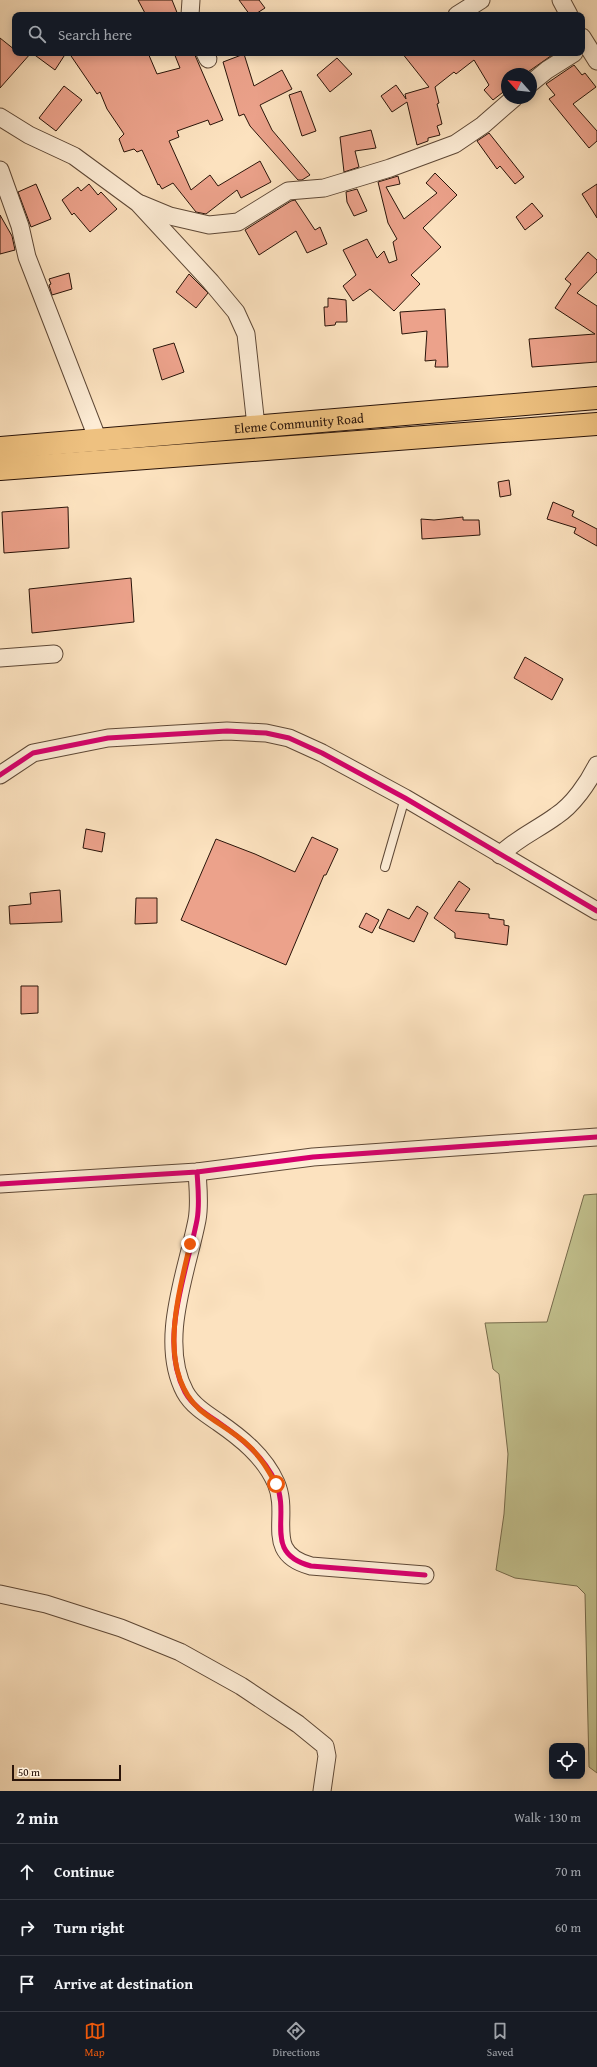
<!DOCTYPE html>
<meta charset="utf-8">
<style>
:root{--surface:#171b24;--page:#242831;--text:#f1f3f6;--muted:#9ea1a6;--line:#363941;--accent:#ea580c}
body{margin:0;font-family:"Gentium Book Plus",serif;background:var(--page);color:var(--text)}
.controls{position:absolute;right:12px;bottom:12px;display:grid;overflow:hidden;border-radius:8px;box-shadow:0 2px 10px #0003}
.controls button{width:36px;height:36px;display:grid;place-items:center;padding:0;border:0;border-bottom:1px solid var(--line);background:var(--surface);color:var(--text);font:20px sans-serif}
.compass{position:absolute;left:501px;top:68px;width:36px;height:36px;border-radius:50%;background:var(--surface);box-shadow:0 2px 10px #0003;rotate:297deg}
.scale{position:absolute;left:12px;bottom:10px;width:109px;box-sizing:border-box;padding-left:4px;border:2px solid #2a1409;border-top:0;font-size:11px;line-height:14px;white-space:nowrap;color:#2a1409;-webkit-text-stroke:3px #fdecd5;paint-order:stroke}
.stop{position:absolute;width:12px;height:12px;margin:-9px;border:3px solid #ea580c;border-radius:50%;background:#fff}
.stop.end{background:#ea580c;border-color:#fff;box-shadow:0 1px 4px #0008}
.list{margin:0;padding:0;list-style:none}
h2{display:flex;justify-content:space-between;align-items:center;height:52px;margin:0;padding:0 16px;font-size:17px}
h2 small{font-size:13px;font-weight:400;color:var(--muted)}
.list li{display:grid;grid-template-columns:26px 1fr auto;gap:12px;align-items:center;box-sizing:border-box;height:56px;padding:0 16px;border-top:1px solid var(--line)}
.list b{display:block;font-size:15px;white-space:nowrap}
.list em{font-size:13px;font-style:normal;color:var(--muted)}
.icon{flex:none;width:22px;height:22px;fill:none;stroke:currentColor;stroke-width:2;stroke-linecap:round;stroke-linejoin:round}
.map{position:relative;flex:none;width:597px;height:1791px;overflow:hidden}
.search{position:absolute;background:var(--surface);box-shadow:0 2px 10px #0003;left:12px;right:12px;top:12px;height:44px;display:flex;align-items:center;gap:10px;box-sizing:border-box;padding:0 14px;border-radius:8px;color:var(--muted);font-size:15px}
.sheet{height:220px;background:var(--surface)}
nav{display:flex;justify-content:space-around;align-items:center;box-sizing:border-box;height:56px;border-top:1px solid var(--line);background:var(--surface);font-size:11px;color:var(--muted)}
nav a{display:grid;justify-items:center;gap:2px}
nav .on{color:var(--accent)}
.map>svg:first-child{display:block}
</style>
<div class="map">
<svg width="597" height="1791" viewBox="0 0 597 1791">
<rect width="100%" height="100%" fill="#fce2bf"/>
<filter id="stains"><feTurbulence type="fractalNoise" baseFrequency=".005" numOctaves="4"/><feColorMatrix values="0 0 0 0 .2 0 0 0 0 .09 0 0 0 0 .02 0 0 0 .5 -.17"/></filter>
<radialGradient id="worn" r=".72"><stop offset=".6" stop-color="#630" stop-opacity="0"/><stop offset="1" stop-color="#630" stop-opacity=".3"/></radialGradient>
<path fill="#c3c28f" stroke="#766b4c" d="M 597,1194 L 597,1773 L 589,1767 L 585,1594 L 577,1586 L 515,1578 L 496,1570 L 504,1514 L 508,1454 L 499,1374 L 493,1369 L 485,1323 L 547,1322 L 584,1195 Z"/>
<g fill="#eca28b" stroke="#2a1409">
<path d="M 138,0 L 172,0 L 178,15 L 146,15 Z"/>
<path d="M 239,0 L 259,0 L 265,8 L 254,15 L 250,15 Z"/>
<path d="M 0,38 L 15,50 L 15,53 L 31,53 L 0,88 Z"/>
<path d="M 32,53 L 66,53 L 55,70 Z"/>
<path d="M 69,53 L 148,53 L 157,74 L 180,68 L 174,53 L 194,53 L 223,120 L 210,125 L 208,120 L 177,131 L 179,137 L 169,141 L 191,190 L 210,175 L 218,186 L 260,161 L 271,182 L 241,198 L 237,190 L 206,214 L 196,212 L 173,183 L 162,189 L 159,184 L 158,185 L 142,150 L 137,152 L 134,149 L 124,152 L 119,139 L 124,134 L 107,109 L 100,92 L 97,94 Z"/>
<path d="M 402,53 L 555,53 L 525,74 L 507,74 L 507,89 L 493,100 L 484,90 L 489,85 L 474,60 L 456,74 L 454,72 L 435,87 L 439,103 L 437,104 L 442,124 L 437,126 L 440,135 L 428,138 L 428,141 L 417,145 L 407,102 L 392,112 L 381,96 L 396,85 L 406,99 L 405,94 L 429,87 Z"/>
<path d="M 244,54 L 254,86 L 282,70 L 292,89 L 260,105 L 272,130 L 310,175 L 302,180 L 298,180 L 250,126 L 244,114 L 239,116 L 223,62 Z"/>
<path d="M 337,58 L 352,74 L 330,92 L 317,75 Z"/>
<path d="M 574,65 L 582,75 L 585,73 L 596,87 L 573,104 L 597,131 L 597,141 L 589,148 L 549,99 L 555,95 L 546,84 Z"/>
<path d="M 64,86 L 82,100 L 56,131 L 39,118 Z"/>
<path d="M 301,91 L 316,131 L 302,136 L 289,95 Z"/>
<path d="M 371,130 L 376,148 L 355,151 L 359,167 L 344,172 L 340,137 Z"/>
<path d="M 489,133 L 524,177 L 515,184 L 500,166 L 497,169 L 477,141 Z"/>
<path d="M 435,173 L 457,195 L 423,228 L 441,247 L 411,275 L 420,284 L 394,311 L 370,289 L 353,301 L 343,286 L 356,275 L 343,250 L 367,239 L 377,258 L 384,251 L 389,263 L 397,260 L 393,242 L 397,239 L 388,223 L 378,182 L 398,176 L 400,184 L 386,187 L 404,219 L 437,193 L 426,183 Z"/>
<path d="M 36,184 L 51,219 L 31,227 L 18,192 Z"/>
<path d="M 89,184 L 98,195 L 101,192 L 117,209 L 90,232 L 74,213 L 72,215 L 62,200 L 78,187 L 81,191 Z"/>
<path d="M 597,184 L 597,218 L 582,194 Z"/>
<path d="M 357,189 L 367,211 L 354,216 L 347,202 L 346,192 Z"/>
<path d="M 295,200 L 315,230 L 320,227 L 327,244 L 307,253 L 296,231 L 259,255 L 245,230 L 291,201 Z"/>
<path d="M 532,203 L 543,216 L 525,230 L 516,217 Z"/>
<path d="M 0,215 L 12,236 L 15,250 L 0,254 Z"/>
<path d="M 588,252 L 597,260 L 597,272 L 577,293 L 597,306 L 597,362 L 532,367 L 529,339 L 595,334 L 555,308 L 571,284 L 565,279 Z"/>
<path d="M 69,273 L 72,289 L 52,295 L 49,285 L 51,284 L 49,279 Z"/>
<path d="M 189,274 L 208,293 L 196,308 L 176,292 Z"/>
<path d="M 328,298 L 346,300 L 347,322 L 336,322 L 335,325 L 325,326 L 324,307 L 328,307 Z"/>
<path d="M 445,309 L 448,367 L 435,367 L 436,360 L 425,361 L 427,331 L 402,334 L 400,312 Z"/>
<path d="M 174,343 L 184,372 L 162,380 L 153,349 Z"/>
<path d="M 509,480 L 511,495 L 500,497 L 498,482 Z"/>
<path d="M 553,502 L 574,511 L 572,516 L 597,529 L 597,546 L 574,533 L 576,528 L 547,519 Z"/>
<path d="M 68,507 L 69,548 L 4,553 L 2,512 Z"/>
<path d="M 463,517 L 463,520 L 479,520 L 480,535 L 422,539 L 421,519 L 434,520 Z"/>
<path d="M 131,578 L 134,622 L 32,633 L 29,589 Z"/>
<path d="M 525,657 L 563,679 L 552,700 L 514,678 Z"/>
<path d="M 86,829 L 105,833 L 102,852 L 83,848 Z"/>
<path d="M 312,837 L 338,849 L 326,875 L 324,875 L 286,965 L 181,920 L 216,839 L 255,854 L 295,872 Z"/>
<path d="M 459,881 L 470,889 L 455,911 L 489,914 L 489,918 L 504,920 L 504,925 L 509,926 L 507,945 L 455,938 L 455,933 L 434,918 Z"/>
<path d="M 60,890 L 62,922 L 10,924 L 9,906 L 31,904 L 30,893 Z"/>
<path d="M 136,898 L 157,898 L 157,923 L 135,924 Z"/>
<path d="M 417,906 L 428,913 L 414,942 L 379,928 L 388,909 L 409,919 Z"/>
<path d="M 366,913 L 379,920 L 372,933 L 359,927 Z"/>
<path d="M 21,986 L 38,986 L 38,1013 L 21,1014 Z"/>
</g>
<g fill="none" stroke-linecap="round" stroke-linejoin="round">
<defs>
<path id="service" d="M 385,867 L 405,798"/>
<g id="minor">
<path d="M 561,0 L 569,15"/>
<path d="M 190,15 L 191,0"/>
<path d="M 457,15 L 481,0"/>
<path d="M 582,37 L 597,61"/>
<path d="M 205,53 L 208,59"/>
<path d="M 531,83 L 547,70 L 574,53"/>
<path d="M 0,117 L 29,135 L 74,156 L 138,203 L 211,282 L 236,312 L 246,334 L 256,426"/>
<path d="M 0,170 L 20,226 L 27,257 L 98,440"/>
<path d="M 141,204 L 170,216 L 209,225 L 238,222 L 288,191 L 324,188 L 390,168 L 455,144 L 483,125 L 514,98"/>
<path d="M 0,658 L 54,654"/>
<path d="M 0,775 L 33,753 L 108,738 L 227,731 L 266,733 L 289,738 L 322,753 L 405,798 L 597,911"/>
<path d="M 500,855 C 517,838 537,830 556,816 C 573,805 588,783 597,765"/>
<path d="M 197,1172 C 198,1188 200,1204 197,1220 C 187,1272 158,1341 185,1392 C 192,1405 206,1414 218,1422 C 241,1438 264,1456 276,1483 C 291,1517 262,1553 311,1566 L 425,1575"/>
<path d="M 0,1184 L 197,1172 L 313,1157 L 597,1137"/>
<path d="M 0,1594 L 46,1604 L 121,1628 L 180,1652 L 241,1686 L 298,1724 L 325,1746 L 327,1756 L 322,1791"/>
</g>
<g id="primary">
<path id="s1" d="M 0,448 L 597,398"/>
<path d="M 0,469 L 597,424"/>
</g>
</defs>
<use href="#service" stroke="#5e4836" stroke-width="10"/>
<use href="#minor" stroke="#5e4836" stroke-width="19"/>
<use href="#primary" stroke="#2a1409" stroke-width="24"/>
<use href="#service" stroke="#fdecd5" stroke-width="8"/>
<use href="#minor" stroke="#fdecd5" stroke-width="17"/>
<use href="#primary" stroke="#eec180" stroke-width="22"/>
<defs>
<g id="cycleway">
<path d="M 0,775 L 33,753 L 108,738 L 227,731 L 266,733 L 289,738 L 322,753 L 405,798 L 597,911"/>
<path d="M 197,1172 C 198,1188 200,1204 197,1220 C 187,1272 158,1341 185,1392 C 192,1405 206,1414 218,1422 C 241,1438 264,1456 276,1483 C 291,1517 262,1553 311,1566 L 425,1575"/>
<path d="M 0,1184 L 197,1172 L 313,1157 L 597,1137"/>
</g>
</defs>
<use href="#cycleway" stroke="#fdecd5" stroke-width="8"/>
<use href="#cycleway" stroke="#d6006c" stroke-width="5"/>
</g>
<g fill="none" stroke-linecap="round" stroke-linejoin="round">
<path stroke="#ea580c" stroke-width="5" d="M 190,1244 C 179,1294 156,1368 199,1409 C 214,1422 233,1431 248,1445 C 260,1456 268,1470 276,1484"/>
</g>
<g text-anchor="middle" stroke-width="3" stroke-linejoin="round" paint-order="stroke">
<g font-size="13" fill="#2a1409" stroke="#fdecd5">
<text dy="5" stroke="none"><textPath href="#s1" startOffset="300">Eleme Community Road</textPath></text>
</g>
</g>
<rect width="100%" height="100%" filter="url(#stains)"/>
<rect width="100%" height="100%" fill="url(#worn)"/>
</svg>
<div class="controls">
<button><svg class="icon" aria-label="locate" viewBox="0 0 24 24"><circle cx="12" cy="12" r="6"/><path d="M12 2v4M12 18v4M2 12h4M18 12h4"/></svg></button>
</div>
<svg class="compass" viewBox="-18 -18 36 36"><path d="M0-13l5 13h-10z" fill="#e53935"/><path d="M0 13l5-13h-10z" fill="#9ea1a6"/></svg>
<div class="scale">50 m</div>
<div class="stop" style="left:276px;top:1484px"></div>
<div class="stop end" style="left:190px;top:1244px"></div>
<div class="search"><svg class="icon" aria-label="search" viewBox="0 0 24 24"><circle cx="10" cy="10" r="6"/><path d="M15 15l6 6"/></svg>Search here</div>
</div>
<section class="sheet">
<h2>2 min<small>Walk · 130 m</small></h2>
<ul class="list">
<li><svg class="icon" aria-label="ahead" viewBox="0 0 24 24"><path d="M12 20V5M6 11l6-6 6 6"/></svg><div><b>Continue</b></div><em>70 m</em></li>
<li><svg class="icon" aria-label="right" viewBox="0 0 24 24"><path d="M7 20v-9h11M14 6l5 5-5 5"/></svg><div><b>Turn right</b></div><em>60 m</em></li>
<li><svg class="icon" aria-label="arrive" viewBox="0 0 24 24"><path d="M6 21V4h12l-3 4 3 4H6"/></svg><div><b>Arrive at destination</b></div></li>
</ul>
</section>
<nav>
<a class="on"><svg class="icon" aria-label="map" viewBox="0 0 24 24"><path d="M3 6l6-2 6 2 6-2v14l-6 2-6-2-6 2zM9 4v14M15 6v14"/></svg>Map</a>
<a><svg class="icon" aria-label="directions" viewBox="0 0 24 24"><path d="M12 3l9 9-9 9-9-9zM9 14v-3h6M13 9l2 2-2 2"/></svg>Directions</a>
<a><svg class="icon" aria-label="saved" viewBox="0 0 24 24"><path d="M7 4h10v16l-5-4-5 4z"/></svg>Saved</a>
</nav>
